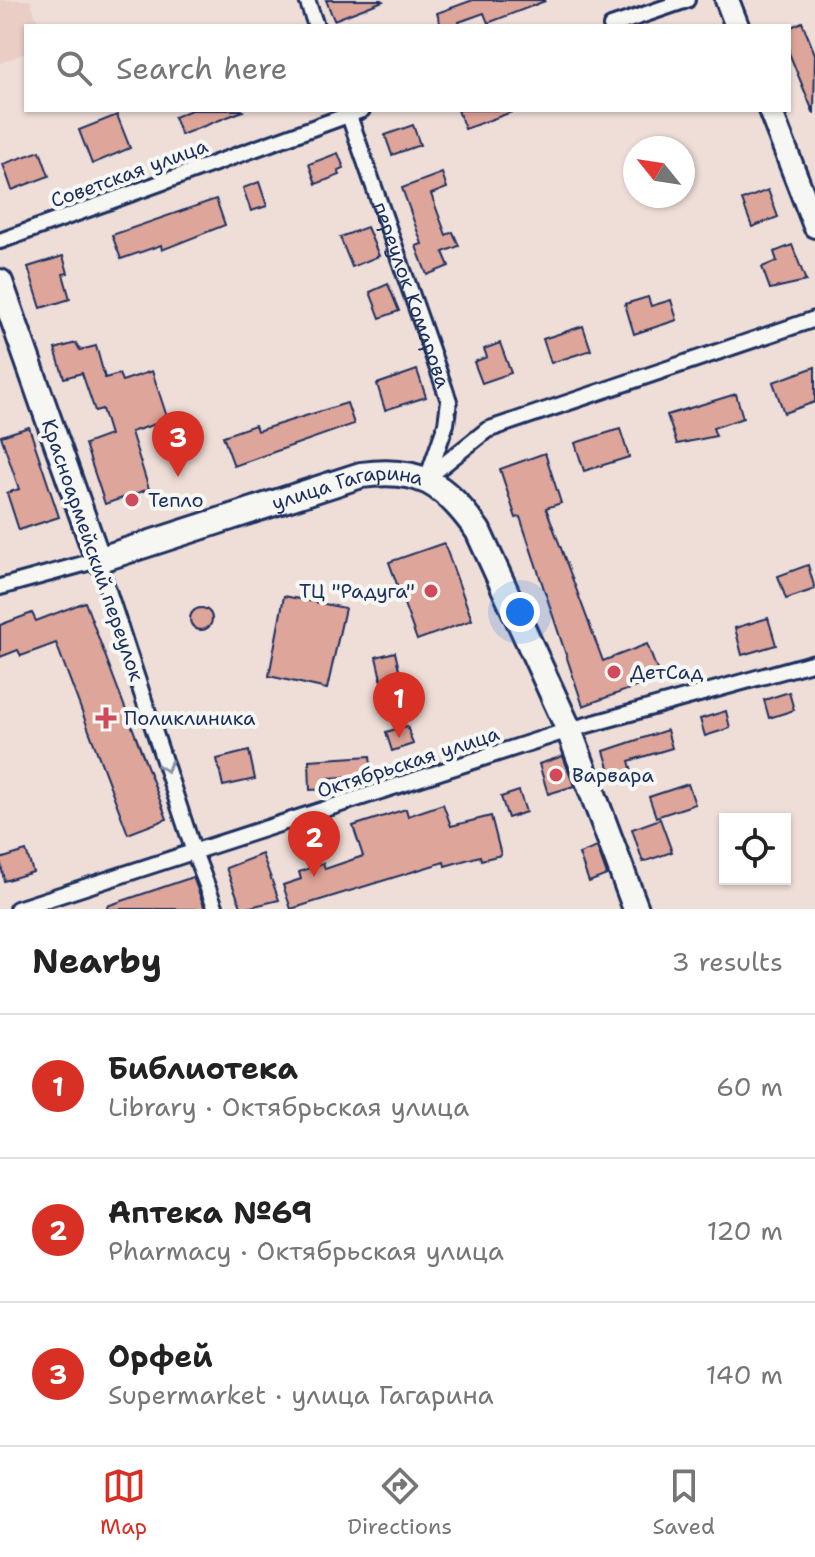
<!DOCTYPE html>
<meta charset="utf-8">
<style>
:root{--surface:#fff;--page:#f2f2f2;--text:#222;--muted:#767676;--line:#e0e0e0;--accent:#d93025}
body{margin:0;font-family:"Shantell Sans",sans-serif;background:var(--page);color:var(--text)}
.controls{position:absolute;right:24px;bottom:24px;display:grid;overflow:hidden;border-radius:0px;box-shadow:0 2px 6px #0004}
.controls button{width:72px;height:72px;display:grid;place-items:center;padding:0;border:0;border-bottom:2px solid var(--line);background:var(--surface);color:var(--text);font:40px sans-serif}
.compass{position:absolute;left:623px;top:136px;width:72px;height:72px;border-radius:50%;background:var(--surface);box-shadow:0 2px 6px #0004;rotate:300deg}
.you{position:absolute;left:520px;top:612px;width:28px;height:28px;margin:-20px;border:6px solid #fff;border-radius:50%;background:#1a73e8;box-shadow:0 0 0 12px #1a73e833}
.badge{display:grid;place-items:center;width:52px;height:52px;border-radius:50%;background:var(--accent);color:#fff;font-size:26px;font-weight:700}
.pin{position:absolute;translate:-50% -66px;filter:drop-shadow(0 2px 4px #0008)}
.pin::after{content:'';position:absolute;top:42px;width:28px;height:24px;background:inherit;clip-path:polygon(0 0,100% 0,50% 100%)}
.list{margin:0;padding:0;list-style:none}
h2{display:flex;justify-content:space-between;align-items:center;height:104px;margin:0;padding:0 32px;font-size:34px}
h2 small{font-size:26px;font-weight:400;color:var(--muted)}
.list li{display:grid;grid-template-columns:52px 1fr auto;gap:24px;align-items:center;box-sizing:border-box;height:144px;padding:0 32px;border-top:2px solid var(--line)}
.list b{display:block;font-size:30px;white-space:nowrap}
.list p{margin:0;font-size:26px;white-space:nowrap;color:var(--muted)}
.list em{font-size:26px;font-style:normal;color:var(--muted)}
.icon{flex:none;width:44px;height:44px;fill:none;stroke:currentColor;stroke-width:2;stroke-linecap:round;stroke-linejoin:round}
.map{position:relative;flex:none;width:815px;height:909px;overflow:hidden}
.search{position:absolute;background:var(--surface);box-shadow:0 2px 6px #0004;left:24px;right:24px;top:24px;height:88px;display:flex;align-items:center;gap:20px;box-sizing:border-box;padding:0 28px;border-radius:0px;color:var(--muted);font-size:30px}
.sheet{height:536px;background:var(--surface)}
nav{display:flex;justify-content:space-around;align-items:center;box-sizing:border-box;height:112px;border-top:2px solid var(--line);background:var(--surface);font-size:22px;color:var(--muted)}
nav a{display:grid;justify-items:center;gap:4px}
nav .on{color:var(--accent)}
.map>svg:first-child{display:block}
</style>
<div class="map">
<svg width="815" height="909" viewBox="0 0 815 909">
<rect width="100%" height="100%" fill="#efded8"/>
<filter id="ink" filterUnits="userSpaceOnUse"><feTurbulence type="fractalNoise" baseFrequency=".0125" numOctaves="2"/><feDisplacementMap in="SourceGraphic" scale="16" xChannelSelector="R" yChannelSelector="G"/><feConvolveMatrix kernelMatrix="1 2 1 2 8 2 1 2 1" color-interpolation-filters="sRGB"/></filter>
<g filter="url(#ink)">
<path fill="#eacdc5" d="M 0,0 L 30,0 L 39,26 L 26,26 L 26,53 L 0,63 Z"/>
<g fill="#dea59a" stroke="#1b2f5e" stroke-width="2">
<path d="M 326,0 L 382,0 L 383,1 L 334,20 Z"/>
<path d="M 473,0 L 545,0 L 545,1 L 488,23 L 484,13 L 459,22 L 460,26 L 441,26 L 437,13 Z"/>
<path d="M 802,22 L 815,54 L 814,114 L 789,53 L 789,28 Z"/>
<path d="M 191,110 L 242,110 L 243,111 L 181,135 L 174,117 Z"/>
<path d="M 458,110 L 511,110 L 512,112 L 465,129 Z"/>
<path d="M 117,115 L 130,148 L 92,164 L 79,130 Z"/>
<path d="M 413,125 L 420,145 L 392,155 L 385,135 Z"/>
<path d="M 40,151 L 49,176 L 12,190 L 3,164 Z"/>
<path d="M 338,153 L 344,168 L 338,170 L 340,175 L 316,184 L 309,164 Z"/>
<path d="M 442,173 L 447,188 L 431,194 L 446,235 L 453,232 L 459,246 L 443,252 L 449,266 L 427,275 L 416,246 L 422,244 L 402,188 Z"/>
<path d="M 259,182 L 267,206 L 251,211 L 243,188 Z"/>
<path d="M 768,190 L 778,217 L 752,227 L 742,200 Z"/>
<path d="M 216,199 L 225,225 L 162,250 L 161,245 L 121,259 L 112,235 Z"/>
<path d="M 367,227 L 379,256 L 352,267 L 340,237 Z"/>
<path d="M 792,245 L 806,281 L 770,289 L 762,267 L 777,261 L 774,252 Z"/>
<path d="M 63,256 L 68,273 L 63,274 L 70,299 L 41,308 L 28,267 Z"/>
<path d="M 388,284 L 399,311 L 380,318 L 370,292 Z"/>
<path d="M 648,297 L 651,306 L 671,300 L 677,320 L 634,334 L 625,304 Z"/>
<path d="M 583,326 L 591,350 L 551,363 L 543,339 Z"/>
<path d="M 76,343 L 80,350 L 96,346 L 105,378 L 119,374 L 122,381 L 152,371 L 168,420 L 131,432 L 149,489 L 105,504 L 85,444 L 110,435 L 102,409 L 95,411 L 82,373 L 64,378 L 55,349 Z"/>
<path d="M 500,343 L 511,373 L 482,383 L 474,362 L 487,357 L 484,349 Z"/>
<path d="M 815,367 L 815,402 L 784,413 L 773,382 Z"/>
<path d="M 417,370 L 426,397 L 385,410 L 377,384 Z"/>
<path d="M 736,394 L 743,418 L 713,428 L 716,436 L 677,444 L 667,415 Z"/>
<path d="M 347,403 L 354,424 L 234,466 L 223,436 L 255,425 L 257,431 Z"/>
<path d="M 29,427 L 59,517 L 19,530 L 7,493 L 19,489 L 1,436 Z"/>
<path d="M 620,429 L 629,457 L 584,471 L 575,443 Z"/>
<path d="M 545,453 L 561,503 L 546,508 L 603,661 L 647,644 L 660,678 L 583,706 L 520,517 L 516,518 L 500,469 Z"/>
<path d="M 444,543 L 472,620 L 417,640 L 389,562 Z"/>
<path d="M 808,565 L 815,589 L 786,599 L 778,576 Z"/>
<path d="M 284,596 L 345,608 L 327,689 L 269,676 Z"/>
<path d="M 85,602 L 167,819 L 128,834 L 56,643 L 21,656 L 18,650 L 0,657 L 0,625 L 32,613 L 36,621 Z"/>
<circle cx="201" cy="619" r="11"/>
<path d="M 768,618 L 776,645 L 742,655 L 735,628 Z"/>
<path d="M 395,652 L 403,687 L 384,692 L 376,657 Z"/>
<path d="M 789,692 L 794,710 L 769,718 L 764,700 Z"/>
<path d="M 726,711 L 730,728 L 705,736 L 700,719 Z"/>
<path d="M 407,726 L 413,744 L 392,751 L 386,732 Z"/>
<path d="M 667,730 L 672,748 L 629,761 L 633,775 L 613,781 L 604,751 Z"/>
<path d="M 249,751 L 255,779 L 223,786 L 217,759 Z"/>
<path d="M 370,756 L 372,775 L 329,778 L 330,789 L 310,790 L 309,760 Z"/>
<path d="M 563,756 L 574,786 L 548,794 L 539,764 Z"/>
<path d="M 688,784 L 695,804 L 656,817 L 649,797 Z"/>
<path d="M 519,791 L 526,812 L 508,818 L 501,797 Z"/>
<path d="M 443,804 L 451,826 L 491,816 L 501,855 L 481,860 L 480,856 L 445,866 L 444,862 L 291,909 L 283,885 L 301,879 L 299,872 L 323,863 L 325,869 L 363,856 L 353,826 L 406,809 L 408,816 Z"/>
<path d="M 660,819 L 672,852 L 643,862 L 632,829 Z"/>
<path d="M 597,847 L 607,875 L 589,882 L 579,854 Z"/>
<path d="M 26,851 L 33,872 L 4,881 L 0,859 Z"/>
<path d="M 262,854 L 279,900 L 242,909 L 226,868 Z"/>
<path d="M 193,877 L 205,909 L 107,909 L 107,906 Z"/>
</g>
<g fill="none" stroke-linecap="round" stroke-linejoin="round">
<defs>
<g id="street">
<path d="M 307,0 L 316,26"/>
<path d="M 611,26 L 687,0"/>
<path id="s1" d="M 347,110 L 449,401 L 446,424 L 429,473"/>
<path d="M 0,241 L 362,110"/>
<path d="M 427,478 L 487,430 L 815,319"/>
<path d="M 0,587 L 98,560 L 194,852 L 216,909"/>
<path d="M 17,909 L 569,730 L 815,662"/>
</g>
<g id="secondary">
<path d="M 727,0 L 737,26"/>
<path d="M 770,110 L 815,226"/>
</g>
<g id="primary">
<path id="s2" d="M 0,282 L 98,560 L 361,475 C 420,467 444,483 478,531 L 569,730 L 636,909"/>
</g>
</defs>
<use href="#street" stroke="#1b2f5e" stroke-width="20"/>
<use href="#secondary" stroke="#1b2f5e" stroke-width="28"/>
<use href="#primary" stroke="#1b2f5e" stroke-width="30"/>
<use href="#street" stroke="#f6f6f2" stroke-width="14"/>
<use href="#secondary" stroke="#f6f6f2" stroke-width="22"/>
<use href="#primary" stroke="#f6f6f2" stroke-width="24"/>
</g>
<defs><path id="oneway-chevron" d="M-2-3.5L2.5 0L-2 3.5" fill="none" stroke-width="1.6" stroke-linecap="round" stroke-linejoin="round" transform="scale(2)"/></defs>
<use stroke="#8892a8" href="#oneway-chevron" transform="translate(166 767) rotate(72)"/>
</g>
<g fill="#d1495b" stroke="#f6f6f2" stroke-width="3">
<circle cx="132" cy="500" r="8"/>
<circle cx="431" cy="591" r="8"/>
<circle cx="614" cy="672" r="8"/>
<path d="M102 706h8v8h8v8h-8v8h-8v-8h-8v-8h8z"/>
<circle cx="556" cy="775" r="8"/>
</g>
<g text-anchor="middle" stroke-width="8" stroke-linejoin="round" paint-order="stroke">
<g font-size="20" fill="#1b2f5e" stroke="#f6f6f2">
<text transform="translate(129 173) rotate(-20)" y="7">Советская улица</text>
<text dy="7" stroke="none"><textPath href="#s1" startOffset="196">переулок Комарова</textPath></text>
<text dy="7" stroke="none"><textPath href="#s2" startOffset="556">улица Гагарина</textPath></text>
<text transform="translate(93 550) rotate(71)" y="7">Красноармейский переулок</text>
<text transform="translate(408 762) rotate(-18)" y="7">Октябрьская улица</text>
</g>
<g font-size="20" fill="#1b2f5e" stroke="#f6f6f2" text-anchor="start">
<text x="148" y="507">Тепло</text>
<text x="415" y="598" text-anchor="end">ТЦ "Радуга"</text>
<text x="630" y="679">ДетСад</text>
<text x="124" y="725">Поликлиника</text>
<text x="572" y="782">Варвара</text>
</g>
</g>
</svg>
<div class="controls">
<button><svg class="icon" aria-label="locate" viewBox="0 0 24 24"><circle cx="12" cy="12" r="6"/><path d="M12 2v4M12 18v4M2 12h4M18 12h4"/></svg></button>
</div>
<svg class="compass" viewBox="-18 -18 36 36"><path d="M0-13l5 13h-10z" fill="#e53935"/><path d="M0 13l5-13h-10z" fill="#767676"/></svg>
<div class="you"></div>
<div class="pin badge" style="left:399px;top:738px">1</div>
<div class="pin badge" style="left:314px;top:877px">2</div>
<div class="pin badge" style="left:178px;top:477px">3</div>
<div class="search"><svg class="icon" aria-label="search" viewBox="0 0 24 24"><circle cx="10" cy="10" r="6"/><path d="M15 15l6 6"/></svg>Search here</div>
</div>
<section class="sheet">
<h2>Nearby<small>3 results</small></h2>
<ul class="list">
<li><span class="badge">1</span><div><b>Библиотека</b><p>Library · Октябрьская улица</p></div><em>60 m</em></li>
<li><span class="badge">2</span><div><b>Аптека №69</b><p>Pharmacy · Октябрьская улица</p></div><em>120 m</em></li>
<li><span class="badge">3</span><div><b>Орфей</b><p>Supermarket · улица Гагарина</p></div><em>140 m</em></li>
</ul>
</section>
<nav>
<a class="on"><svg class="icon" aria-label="map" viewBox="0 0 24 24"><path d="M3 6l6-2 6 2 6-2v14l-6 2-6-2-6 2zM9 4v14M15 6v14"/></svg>Map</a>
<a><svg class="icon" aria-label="directions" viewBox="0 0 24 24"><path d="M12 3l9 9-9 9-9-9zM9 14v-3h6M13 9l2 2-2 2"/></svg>Directions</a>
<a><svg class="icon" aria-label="saved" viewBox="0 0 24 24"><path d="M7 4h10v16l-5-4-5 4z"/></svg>Saved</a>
</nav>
